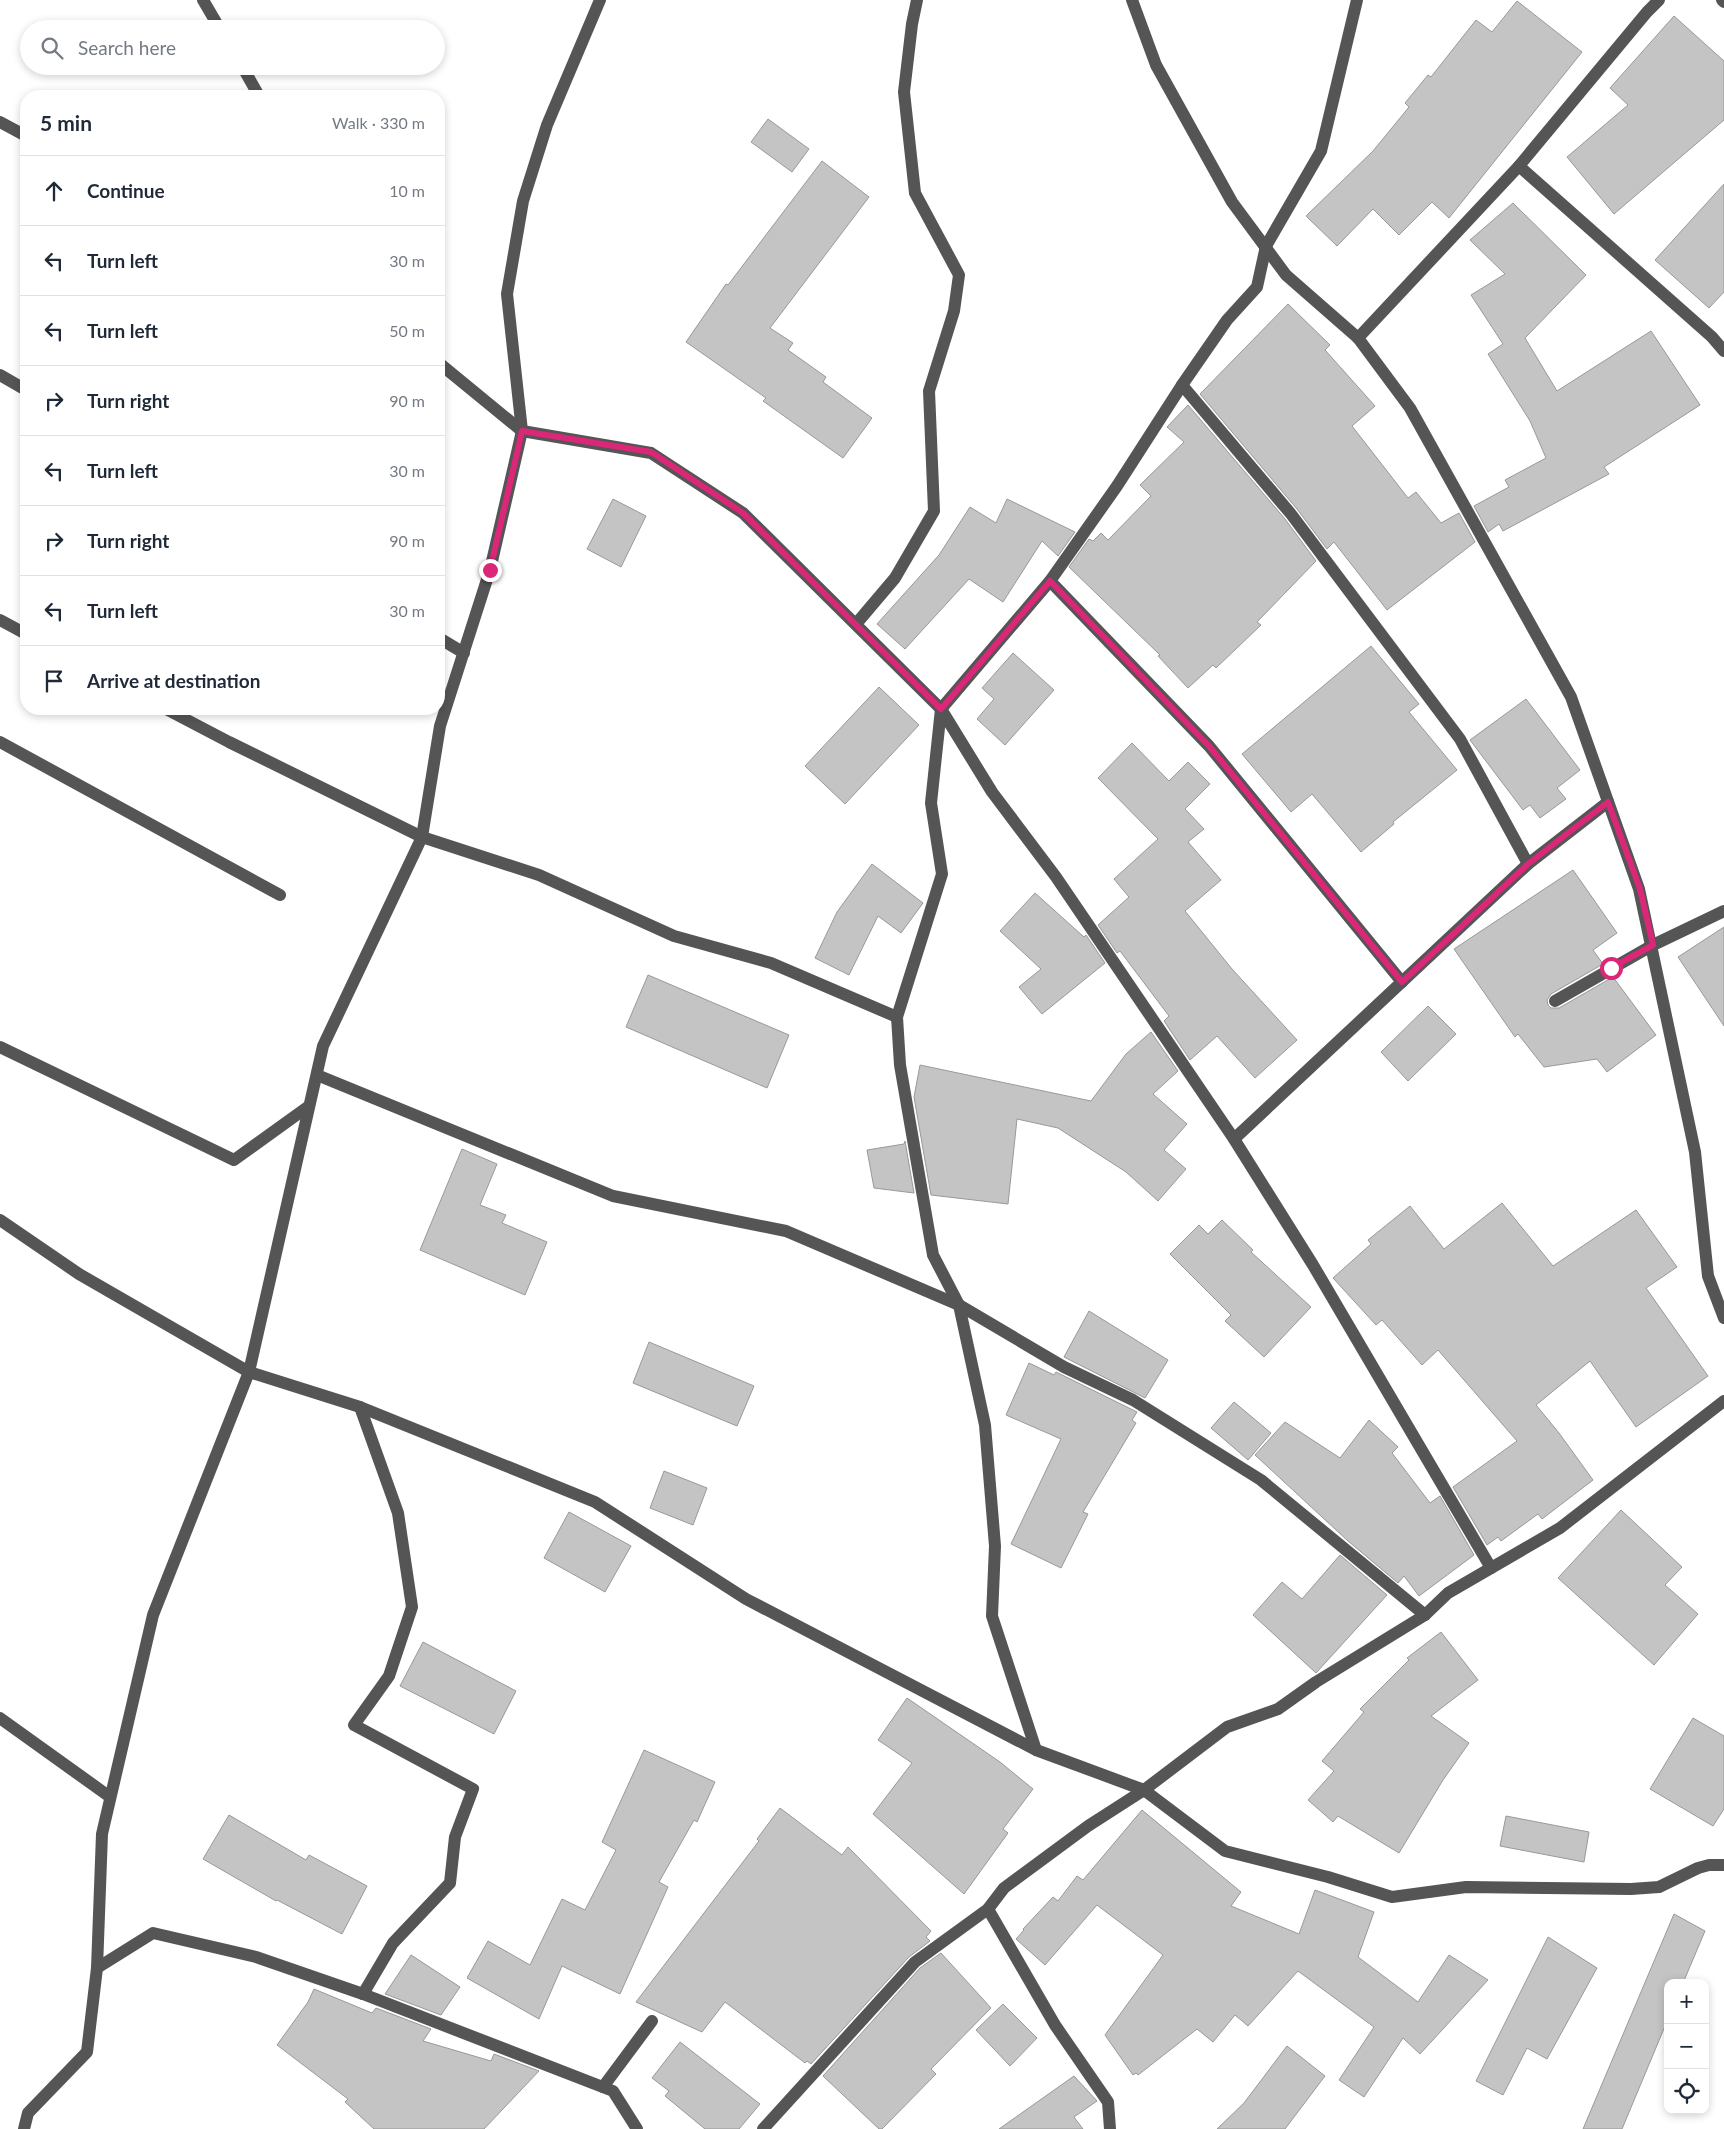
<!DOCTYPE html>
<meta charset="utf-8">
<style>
:root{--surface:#fff;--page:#f2f2f3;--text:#1f2937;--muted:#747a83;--line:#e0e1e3}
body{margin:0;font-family:Lato,sans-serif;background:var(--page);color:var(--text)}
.controls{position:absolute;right:15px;bottom:15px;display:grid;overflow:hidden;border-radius:10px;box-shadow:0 2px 8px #0003}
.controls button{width:45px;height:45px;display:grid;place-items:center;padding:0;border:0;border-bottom:1px solid var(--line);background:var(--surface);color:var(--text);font:25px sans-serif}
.stop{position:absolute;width:15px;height:15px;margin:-11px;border:4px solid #db2777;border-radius:50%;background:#fff}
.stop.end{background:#db2777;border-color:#fff;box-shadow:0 1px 5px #0008}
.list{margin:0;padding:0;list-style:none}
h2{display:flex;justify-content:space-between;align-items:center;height:65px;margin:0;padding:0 20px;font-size:21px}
h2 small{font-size:16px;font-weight:400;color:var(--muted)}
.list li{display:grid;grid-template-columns:32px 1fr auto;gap:15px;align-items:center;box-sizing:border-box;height:70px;padding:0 20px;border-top:1px solid var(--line)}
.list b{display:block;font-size:19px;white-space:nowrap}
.list em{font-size:16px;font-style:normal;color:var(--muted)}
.icon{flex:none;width:28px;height:28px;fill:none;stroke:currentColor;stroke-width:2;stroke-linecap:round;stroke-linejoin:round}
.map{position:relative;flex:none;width:1724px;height:2129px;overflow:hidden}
.search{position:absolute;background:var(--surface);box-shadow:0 2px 8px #0003;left:20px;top:20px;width:425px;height:55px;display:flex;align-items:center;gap:12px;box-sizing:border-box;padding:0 18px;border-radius:28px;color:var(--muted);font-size:19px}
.panel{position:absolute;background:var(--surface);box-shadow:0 2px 8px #0003;left:20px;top:90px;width:425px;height:625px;border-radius:20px}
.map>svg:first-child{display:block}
</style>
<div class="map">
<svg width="1724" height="2129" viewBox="0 0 1724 2129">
<rect width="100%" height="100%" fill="#fff"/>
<g fill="#c4c4c4" stroke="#999">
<path d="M 1517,1 L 1582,52 L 1449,218 L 1432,202 L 1399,235 L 1373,209 L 1337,246 L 1306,216 L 1373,151 L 1409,107 L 1405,103 L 1428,75 L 1431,77 L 1476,20 L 1492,32 Z"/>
<path d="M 1674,16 L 1724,61 L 1724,120 L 1614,214 L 1567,157 L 1628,105 L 1610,88 Z"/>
<path d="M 768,119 L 809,149 L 792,172 L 751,142 Z"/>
<path d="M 822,161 L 869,197 L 770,328 L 793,343 L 788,350 L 826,377 L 823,382 L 872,418 L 843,458 L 763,401 L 766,398 L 686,342 L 726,284 L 728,285 Z"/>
<path d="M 1724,184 L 1724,292 L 1709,308 L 1655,260 Z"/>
<path d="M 1513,203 L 1586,275 L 1525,338 L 1557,391 L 1651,331 L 1700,405 L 1604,467 L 1609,474 L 1503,531 L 1499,524 L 1488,532 L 1474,506 L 1509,487 L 1505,480 L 1546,458 L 1530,421 L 1488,354 L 1503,344 L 1471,295 L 1505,274 L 1470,240 Z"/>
<path d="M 1288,304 L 1330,345 L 1325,350 L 1375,406 L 1352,426 L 1408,498 L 1416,492 L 1441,523 L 1459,513 L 1475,542 L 1387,610 L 1334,542 L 1327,549 L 1297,509 L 1200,394 Z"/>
<path d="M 1188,405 L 1285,519 L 1316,561 L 1257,622 L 1261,625 L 1216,668 L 1213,665 L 1188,688 L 1158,656 L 1160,655 L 1069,567 L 1089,539 L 1093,541 L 1101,533 L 1108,540 L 1151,496 L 1140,485 L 1184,442 L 1167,427 Z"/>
<path d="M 613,499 L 646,516 L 621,567 L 587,549 Z"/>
<path d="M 1007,499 L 1075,532 L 1058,556 L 1042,541 L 1003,602 L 969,579 L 905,649 L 877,624 L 939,555 L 970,507 L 996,523 Z"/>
<path d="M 1371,646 L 1419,704 L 1409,712 L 1457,770 L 1393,822 L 1394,824 L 1361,852 L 1312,794 L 1291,812 L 1242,754 Z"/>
<path d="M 1013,653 L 1054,690 L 1005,745 L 977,719 L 994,699 L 982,688 Z"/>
<path d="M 879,687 L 919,725 L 845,804 L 805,766 Z"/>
<path d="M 1526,699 L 1580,770 L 1557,788 L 1566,799 L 1540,818 L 1530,805 L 1523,810 L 1470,740 Z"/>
<path d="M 1132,743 L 1169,781 L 1188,762 L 1210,784 L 1185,809 L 1204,829 L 1188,842 L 1221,880 L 1185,911 L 1232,969 L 1297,1040 L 1255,1078 L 1217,1036 L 1190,1060 L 1164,1021 L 1169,1016 L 1120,951 L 1117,953 L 1098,925 L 1129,897 L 1114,879 L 1158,839 L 1098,778 Z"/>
<path d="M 872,864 L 923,903 L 901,933 L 878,916 L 849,975 L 815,958 L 837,912 Z"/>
<path d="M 1573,870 L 1617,933 L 1593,950 L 1603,964 L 1551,994 L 1547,1000 L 1548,1005 L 1551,1008 L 1559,1008 L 1613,977 L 1656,1035 L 1607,1072 L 1597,1059 L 1544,1067 L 1518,1034 L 1515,1037 L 1454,949 Z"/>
<path d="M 1035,893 L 1084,937 L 1086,935 L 1105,963 L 1042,1014 L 1019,987 L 1041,969 L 1000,931 Z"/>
<path d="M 1724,927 L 1724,1026 L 1678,957 Z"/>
<path d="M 648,975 L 789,1035 L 767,1088 L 626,1027 Z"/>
<path d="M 1428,1006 L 1456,1034 L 1408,1081 L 1381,1052 Z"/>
<path d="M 1151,1032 L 1178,1071 L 1153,1094 L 1187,1124 L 1164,1150 L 1186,1169 L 1158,1201 L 1126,1172 L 1058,1128 L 1017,1119 L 1008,1204 L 931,1195 L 914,1097 L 920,1065 L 1091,1101 L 1126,1054 Z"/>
<path d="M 905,1141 L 914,1193 L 874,1188 L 867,1150 L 904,1144 Z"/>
<path d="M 462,1149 L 497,1164 L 480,1205 L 506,1215 L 502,1223 L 547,1242 L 525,1295 L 420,1250 Z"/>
<path d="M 1502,1203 L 1553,1266 L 1636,1210 L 1677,1267 L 1646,1288 L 1708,1376 L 1636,1427 L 1590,1361 L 1536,1405 L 1559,1433 L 1593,1480 L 1542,1519 L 1538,1514 L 1501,1541 L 1498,1537 L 1487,1545 L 1453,1487 L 1517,1441 L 1438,1350 L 1422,1365 L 1382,1320 L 1376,1325 L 1333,1278 L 1371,1244 L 1368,1240 L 1410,1206 L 1444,1249 Z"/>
<path d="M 1222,1220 L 1253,1250 L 1251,1252 L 1311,1307 L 1264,1357 L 1225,1321 L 1231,1315 L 1170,1254 L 1199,1225 L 1208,1234 Z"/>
<path d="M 1089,1311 L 1168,1360 L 1145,1398 L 1064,1357 Z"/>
<path d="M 649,1342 L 754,1386 L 737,1426 L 633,1383 Z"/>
<path d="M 1029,1363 L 1054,1375 L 1056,1372 L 1137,1412 L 1132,1420 L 1136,1423 L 1083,1512 L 1088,1514 L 1061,1568 L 1011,1544 L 1061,1439 L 1006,1415 Z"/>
<path d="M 1234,1402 L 1271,1433 L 1248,1460 L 1211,1428 Z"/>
<path d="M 1369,1420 L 1398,1447 L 1392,1453 L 1430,1503 L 1440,1496 L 1474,1555 L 1419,1596 L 1404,1576 L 1398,1583 L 1348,1541 L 1255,1455 L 1285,1422 L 1340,1458 Z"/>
<path d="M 664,1471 L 707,1488 L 693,1525 L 650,1508 Z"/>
<path d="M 1621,1510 L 1682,1567 L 1665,1585 L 1698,1614 L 1654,1665 L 1558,1578 Z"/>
<path d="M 569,1512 L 631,1546 L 605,1592 L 544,1558 Z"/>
<path d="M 1340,1555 L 1387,1595 L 1316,1673 L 1253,1615 L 1282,1582 L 1302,1599 Z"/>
<path d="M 1441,1632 L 1478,1680 L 1431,1716 L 1469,1743 L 1443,1780 L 1399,1853 L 1338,1816 L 1333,1822 L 1308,1800 L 1334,1771 L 1322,1761 L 1364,1712 L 1360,1709 L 1409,1660 L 1407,1658 Z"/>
<path d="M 423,1642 L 516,1691 L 494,1734 L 400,1686 Z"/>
<path d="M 907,1698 L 1000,1762 L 1033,1789 L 1003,1829 L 1008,1833 L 964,1894 L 873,1814 L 912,1763 L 878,1740 Z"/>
<path d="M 1693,1718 L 1724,1736 L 1724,1809 L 1713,1826 L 1650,1789 Z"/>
<path d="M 644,1750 L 715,1782 L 697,1822 L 694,1820 L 659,1882 L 668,1887 L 620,1994 L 562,1966 L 539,2019 L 467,1978 L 488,1941 L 530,1965 L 562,1899 L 585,1910 L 616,1850 L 602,1842 Z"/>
<path d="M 780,1808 L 842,1855 L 848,1847 L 931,1931 L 926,1937 L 930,1941 L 909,1957 L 811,2064 L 807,2061 L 805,2063 L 725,2002 L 702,2032 L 636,2002 L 759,1841 L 757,1839 Z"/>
<path d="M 1142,1810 L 1241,1892 L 1231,1906 L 1299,1934 L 1315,1890 L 1374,1912 L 1358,1957 L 1418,2002 L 1449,1955 L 1488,1980 L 1420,2054 L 1403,2038 L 1364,2097 L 1339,2080 L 1374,2027 L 1298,1971 L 1248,2026 L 1235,2015 L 1213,2042 L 1197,2029 L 1138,2075 L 1136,2073 L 1133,2075 L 1105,2035 L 1163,1955 L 1097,1905 L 1045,1965 L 1016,1939 L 1024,1930 L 1023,1929 L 1053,1897 L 1058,1901 L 1077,1876 L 1083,1880 Z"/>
<path d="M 229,1815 L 306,1860 L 309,1855 L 367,1886 L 342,1934 L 277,1900 L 276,1901 L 203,1859 Z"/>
<path d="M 1506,1816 L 1589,1832 L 1584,1862 L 1500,1846 Z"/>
<path d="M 1674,1914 L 1705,1931 L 1683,1983 L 1668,1983 L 1668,2019 L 1622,2129 L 1583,2129 Z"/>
<path d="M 1548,1937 L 1597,1968 L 1547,2059 L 1527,2048 L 1503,2095 L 1476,2081 Z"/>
<path d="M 941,1953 L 991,2008 L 931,2069 L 936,2074 L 882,2129 L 879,2129 L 823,2076 L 920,1968 Z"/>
<path d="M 411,1955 L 460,1987 L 441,2015 L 385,1994 Z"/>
<path d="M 314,1989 L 372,2013 L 376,2008 L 431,2029 L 423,2041 L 491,2061 L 494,2054 L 539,2071 L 484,2129 L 374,2129 L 345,2102 L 348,2099 L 277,2045 L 308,2002 Z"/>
<path d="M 1003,2004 L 1037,2038 L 1010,2066 L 976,2030 Z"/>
<path d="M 680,2042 L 760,2104 L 739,2129 L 705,2129 L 665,2096 L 669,2091 L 652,2078 Z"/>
<path d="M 1287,2046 L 1325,2076 L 1285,2129 L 1217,2129 L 1244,2103 Z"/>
<path d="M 1074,2076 L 1097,2101 L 1074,2117 L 1083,2129 L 999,2129 Z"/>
</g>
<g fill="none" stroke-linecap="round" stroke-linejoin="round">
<g stroke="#555" stroke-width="12">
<path d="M 203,0 L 220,29"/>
<path d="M 1132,0 L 1156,65 L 1232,202 L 1286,275 L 1358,338 L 1410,408 L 1571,697 L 1639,889 L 1695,1152 L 1708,1276 L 1724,1318"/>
<path d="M 1722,0 L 1724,2"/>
<path d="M 242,66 L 259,96"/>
<path d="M 0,122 L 26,136"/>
<path d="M 1519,166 L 1712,337 L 1724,351"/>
<path d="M 1358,338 L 1519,166 L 1647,12 L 1659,0"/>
<path d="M 439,363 L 522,431 L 651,453 L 743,513 L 941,709 L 992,792 L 1056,877 L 1234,1139 L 1313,1265 L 1491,1568"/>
<path d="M 0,375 L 26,390"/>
<path d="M 1182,385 L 1291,514 L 1460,739 L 1528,864"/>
<path d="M 1050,581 L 1209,746 L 1402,982"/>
<path d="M 0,620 L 26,634"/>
<path d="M 856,624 L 895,578 L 934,511 L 929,391 L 954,311 L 959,275 L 915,193 L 904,92 L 912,24 L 917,0"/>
<path d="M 439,638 L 464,653"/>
<path d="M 166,709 L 229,742 L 422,837 L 539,875 L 674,936 L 771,963 L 897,1017"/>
<path d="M 0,742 L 280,895"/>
<path d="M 1555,1001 L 1653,945 L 1724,911"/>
<path d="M 0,1047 L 234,1160 L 309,1106"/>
<path d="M 317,1075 L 613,1196 L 786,1231 L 959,1305 L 1064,1367 L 1133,1400 L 1261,1480 L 1425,1615"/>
<path d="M 1234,1139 L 1528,864 L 1608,802"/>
<path d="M 0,1220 L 79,1274 L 249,1372 L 360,1407 L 595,1502 L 746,1599 L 1036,1750 L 1144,1790 L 1227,1727 L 1278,1709 L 1316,1682 L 1425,1615 L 1448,1593 L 1560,1528 L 1724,1401"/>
<path d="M 360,1407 L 398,1513 L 412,1607 L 389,1676 L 354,1725 L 473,1789 L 455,1837 L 450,1883 L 393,1943 L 363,1994"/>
<path d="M 0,1718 L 110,1797"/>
<path d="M 1036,1750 L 992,1616 L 995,1546 L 985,1425 L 959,1305 L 933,1255 L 900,1065 L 897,1017 L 942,874 L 931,803 L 941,709 L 1050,581 L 1117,486 L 1182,385 L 1227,320 L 1257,287 L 1266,246 L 1321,151 L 1357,0"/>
<path d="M 988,1909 L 1055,2025 L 1108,2102 L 1110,2129"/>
<path d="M 97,1968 L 102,1834 L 153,1615 L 249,1372 L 323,1046 L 422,837 L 440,726 L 490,570 L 522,431 L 507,294 L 523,201 L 547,125 L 600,0"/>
<path d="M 603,2087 L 652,2021"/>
<path d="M 24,2129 L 28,2113 L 87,2052 L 97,1968 L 153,1933 L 256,1957 L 363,1994 L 613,2091 L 637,2129"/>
<path d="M 763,2129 L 915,1962 L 988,1909 L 1004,1888 L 1088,1826 L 1144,1790 L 1225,1851 L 1328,1877 L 1392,1897 L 1466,1887 L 1631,1889 L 1659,1887 L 1698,1868 L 1709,1865 L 1724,1865"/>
</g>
</g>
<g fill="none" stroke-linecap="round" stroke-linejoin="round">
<path stroke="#db2777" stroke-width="6" d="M 490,570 L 522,431 L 651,452 L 743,513 L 941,709 L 1050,581 L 1209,746 L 1402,982 L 1528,864 L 1608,802 L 1640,889 L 1653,945 L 1611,968"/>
</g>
</svg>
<div class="controls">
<button>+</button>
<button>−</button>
<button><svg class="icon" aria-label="locate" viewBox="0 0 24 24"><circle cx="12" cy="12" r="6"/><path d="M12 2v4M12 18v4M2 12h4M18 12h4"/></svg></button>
</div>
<div class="stop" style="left:1611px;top:968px"></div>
<div class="stop end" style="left:490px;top:570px"></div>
<div class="search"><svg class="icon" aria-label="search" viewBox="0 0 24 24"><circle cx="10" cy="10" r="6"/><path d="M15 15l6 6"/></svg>Search here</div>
<section class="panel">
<h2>5 min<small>Walk · 330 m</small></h2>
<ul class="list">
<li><svg class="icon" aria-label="ahead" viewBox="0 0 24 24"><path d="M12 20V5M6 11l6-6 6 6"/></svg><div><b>Continue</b></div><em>10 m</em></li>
<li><svg class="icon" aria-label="left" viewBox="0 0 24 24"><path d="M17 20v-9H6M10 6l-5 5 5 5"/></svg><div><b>Turn left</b></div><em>30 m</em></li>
<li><svg class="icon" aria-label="left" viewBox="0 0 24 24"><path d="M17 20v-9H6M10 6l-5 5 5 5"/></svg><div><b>Turn left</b></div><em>50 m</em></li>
<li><svg class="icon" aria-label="right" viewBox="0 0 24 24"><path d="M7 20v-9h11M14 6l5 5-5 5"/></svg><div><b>Turn right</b></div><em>90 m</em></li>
<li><svg class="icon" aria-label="left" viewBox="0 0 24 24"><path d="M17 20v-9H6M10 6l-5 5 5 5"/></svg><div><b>Turn left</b></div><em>30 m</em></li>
<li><svg class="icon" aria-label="right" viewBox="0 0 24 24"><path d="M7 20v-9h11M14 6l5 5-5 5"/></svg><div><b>Turn right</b></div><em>90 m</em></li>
<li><svg class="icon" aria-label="left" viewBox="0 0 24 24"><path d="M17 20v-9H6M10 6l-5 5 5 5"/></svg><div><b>Turn left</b></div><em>30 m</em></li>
<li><svg class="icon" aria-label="arrive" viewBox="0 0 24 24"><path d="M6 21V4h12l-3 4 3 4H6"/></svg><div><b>Arrive at destination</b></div></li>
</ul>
</section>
</div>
